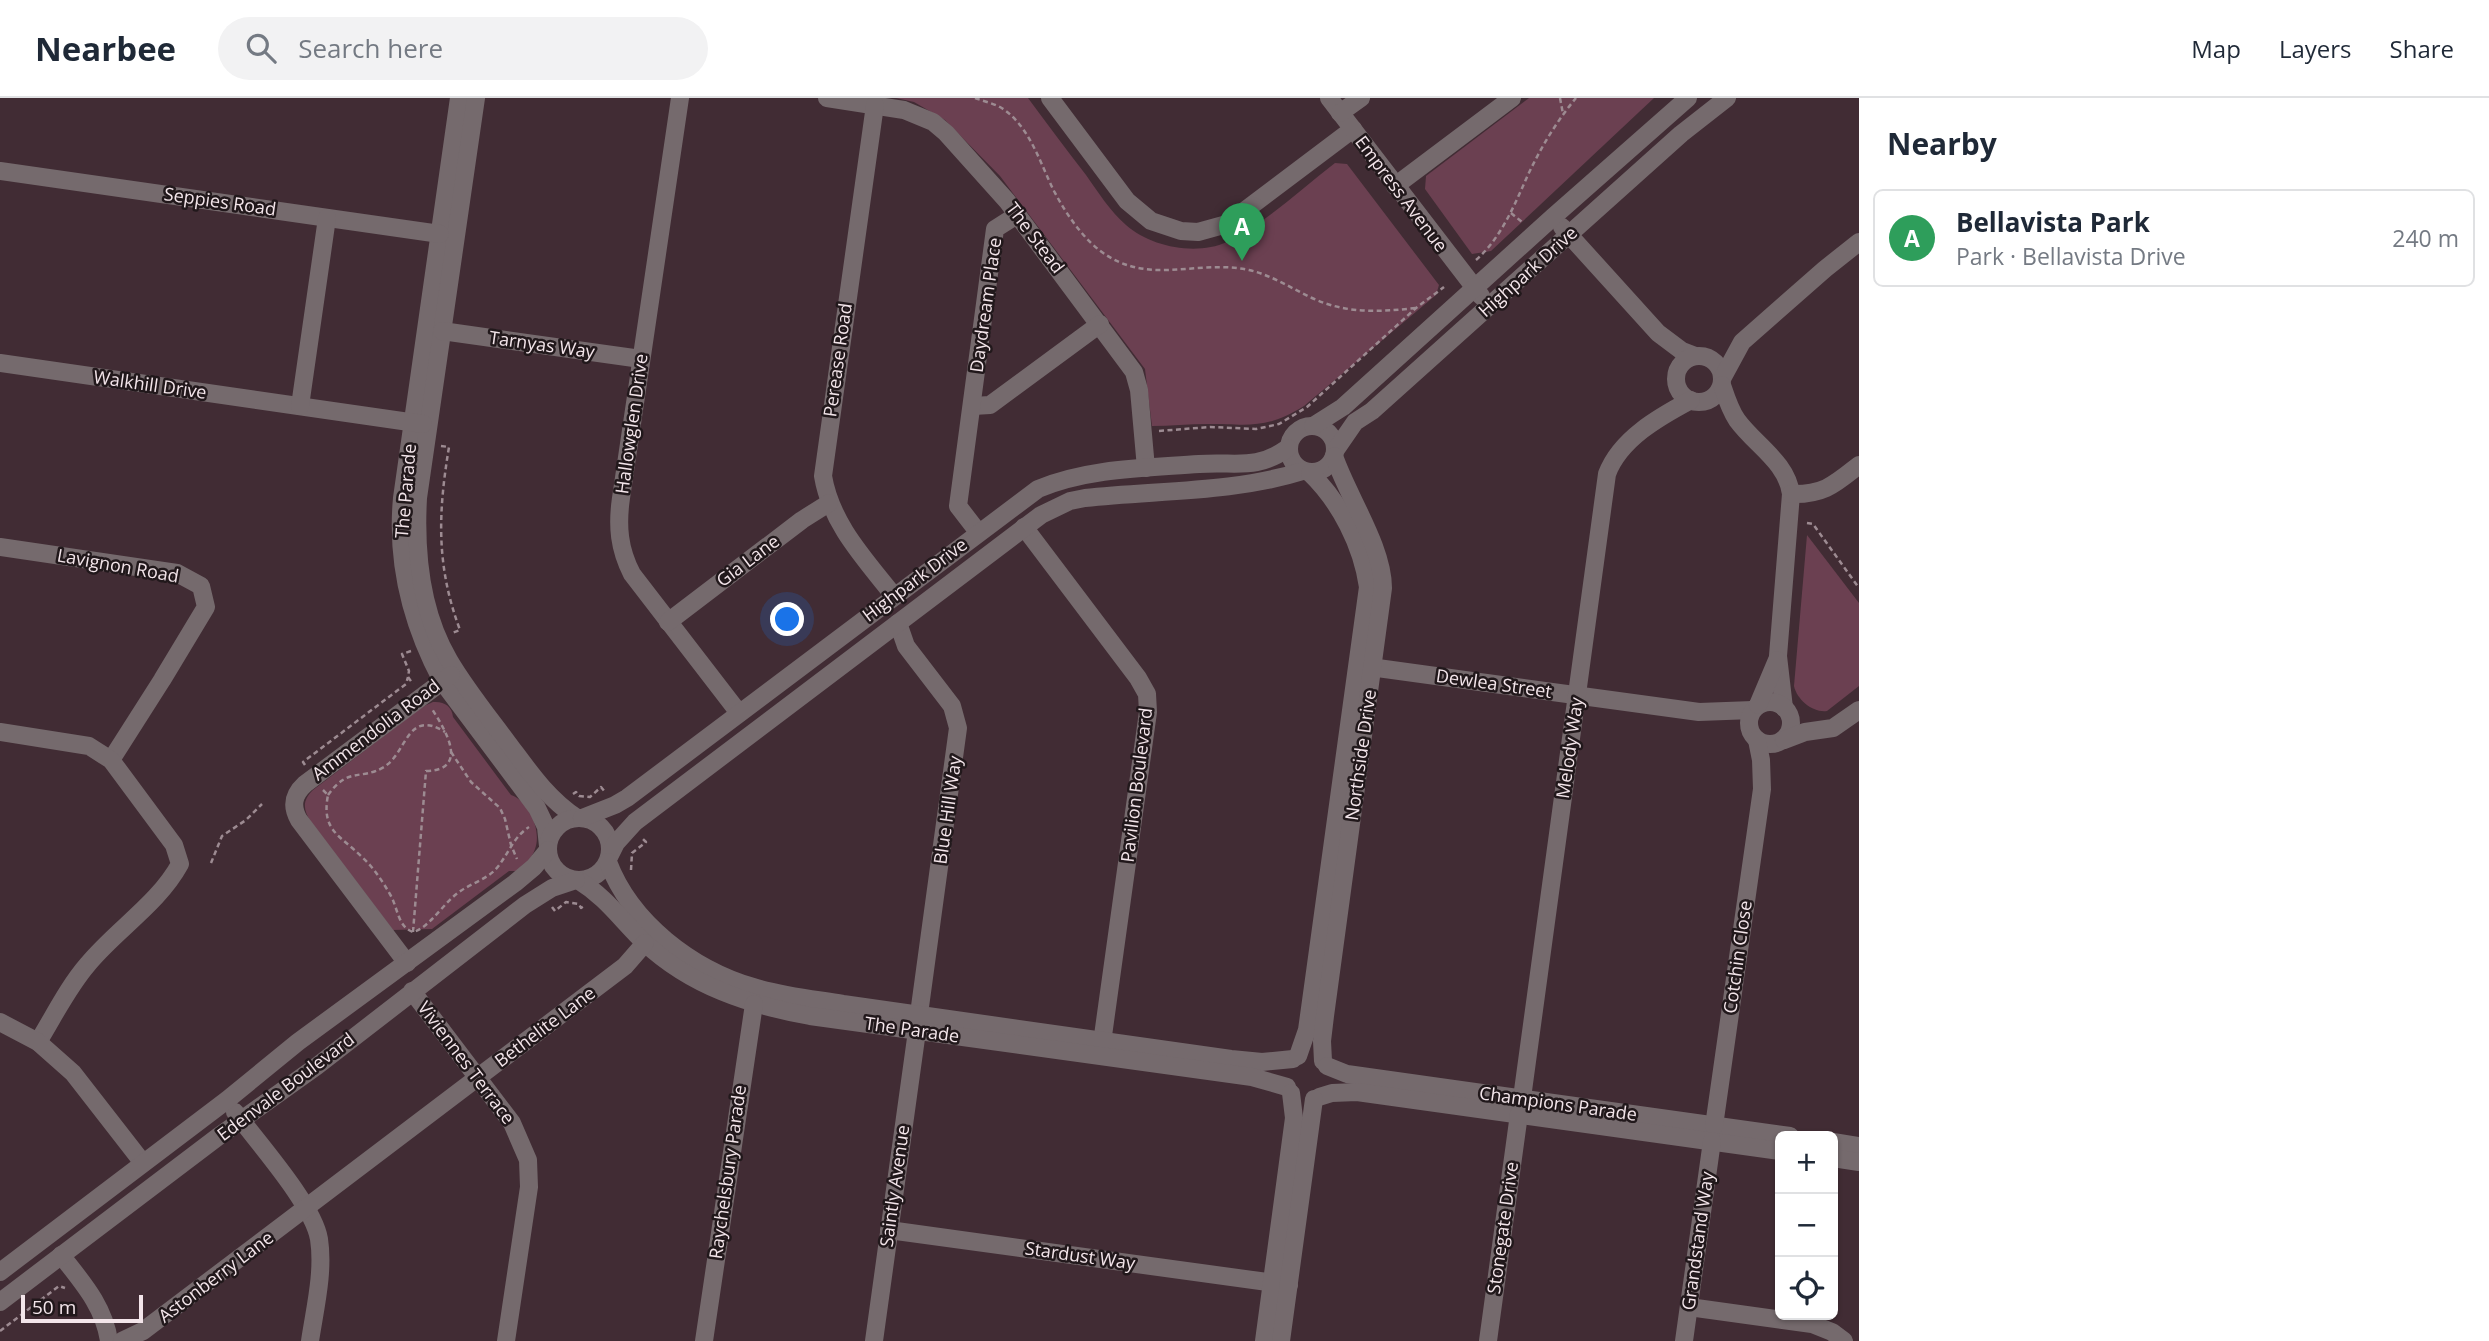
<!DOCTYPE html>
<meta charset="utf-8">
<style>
:root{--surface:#fff;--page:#f2f2f3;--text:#1f2937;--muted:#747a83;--line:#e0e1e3;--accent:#3e764d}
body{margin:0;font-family:"Open Sans",sans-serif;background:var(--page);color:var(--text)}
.controls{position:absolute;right:21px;bottom:21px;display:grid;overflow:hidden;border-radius:10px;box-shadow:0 2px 5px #0004}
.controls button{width:63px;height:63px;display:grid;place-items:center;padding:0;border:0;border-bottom:2px solid var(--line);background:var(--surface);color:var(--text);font:35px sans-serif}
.scale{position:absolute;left:21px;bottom:18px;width:122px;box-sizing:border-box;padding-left:7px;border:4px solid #f3e5ea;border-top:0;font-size:19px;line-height:24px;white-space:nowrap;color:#f3e5ea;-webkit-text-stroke:5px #21181b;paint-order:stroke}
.you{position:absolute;left:788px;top:522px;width:24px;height:24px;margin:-18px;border:5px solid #fff;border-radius:50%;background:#1a73e8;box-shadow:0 0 0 10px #1a73e833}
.badge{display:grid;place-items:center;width:46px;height:46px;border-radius:50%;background:var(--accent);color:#fff;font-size:23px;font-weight:700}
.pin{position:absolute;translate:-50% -58px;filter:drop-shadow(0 2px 4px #0008)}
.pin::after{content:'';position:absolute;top:37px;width:24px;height:21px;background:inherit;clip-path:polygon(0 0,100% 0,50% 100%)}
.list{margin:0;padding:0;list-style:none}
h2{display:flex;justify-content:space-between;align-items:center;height:91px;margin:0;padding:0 28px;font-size:30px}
h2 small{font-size:23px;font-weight:400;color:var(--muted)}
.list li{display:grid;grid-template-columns:46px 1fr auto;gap:21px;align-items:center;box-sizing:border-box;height:98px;margin:0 14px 14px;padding:0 14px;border:2px solid var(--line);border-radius:10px}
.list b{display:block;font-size:26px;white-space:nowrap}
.list p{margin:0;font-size:23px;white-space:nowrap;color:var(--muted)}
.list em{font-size:23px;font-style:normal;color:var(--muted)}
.icon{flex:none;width:38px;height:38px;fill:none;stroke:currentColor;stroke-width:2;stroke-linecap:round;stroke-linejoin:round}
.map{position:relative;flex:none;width:1859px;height:1243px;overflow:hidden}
header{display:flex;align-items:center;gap:42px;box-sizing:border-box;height:98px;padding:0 35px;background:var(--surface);border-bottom:2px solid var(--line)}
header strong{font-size:33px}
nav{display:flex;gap:38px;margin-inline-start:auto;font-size:24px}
.search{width:490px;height:63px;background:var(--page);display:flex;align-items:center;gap:18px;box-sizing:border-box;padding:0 24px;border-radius:38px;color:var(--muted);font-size:26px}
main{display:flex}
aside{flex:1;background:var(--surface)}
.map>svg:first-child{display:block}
</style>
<header>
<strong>Nearbee</strong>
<div class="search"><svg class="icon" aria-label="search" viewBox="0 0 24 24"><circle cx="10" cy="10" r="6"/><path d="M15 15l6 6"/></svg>Search here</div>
<nav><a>Map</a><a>Layers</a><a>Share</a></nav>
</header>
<main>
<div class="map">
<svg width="1859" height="1243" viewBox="0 0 1859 1243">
<rect width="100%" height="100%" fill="#412c34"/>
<g fill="#6b4051">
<path d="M 896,0 L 1028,0 C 1047,26 1066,51 1086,77 C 1098,94 1110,113 1126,127 C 1151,149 1196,158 1227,144 C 1266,125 1300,92 1335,65 L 1347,66 L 1439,187 L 1436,197 L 1304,308 C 1265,332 1250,326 1208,326 C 1189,326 1170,328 1152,328 L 1145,271 L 1000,78 L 945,22 L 914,4 Z"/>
<path d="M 1529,0 L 1654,0 L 1491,153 L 1472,156 L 1425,91 L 1426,78 Z"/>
<path d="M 1807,437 L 1859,505 L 1859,588 L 1827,613 C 1813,615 1797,602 1794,588 Z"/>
<path d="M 433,604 C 444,603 452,608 453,619 L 511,697 C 529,703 542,733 535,751 C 532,761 524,767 516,773 L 509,773 L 432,831 L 393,832 L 311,724 C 303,711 302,703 313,692 L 422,609 Z"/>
</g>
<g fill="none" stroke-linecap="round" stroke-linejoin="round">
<g stroke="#9d8b92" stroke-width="2.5" stroke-dasharray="5 3.5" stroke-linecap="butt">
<path d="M 975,0 C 983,3 992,5 1000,9 C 1029,26 1040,65 1054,93 C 1064,112 1076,130 1091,145 C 1142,193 1193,160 1249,172 C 1271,177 1291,190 1312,200 C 1347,216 1378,214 1416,210"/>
<path d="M 1560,0 L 1563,16"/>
<path d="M 1511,115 L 1522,124"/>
<path d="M 1476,162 C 1501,140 1514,108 1527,79 C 1540,51 1556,24 1576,0"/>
<path d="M 1159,333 L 1210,329 L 1256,331 L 1279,326 L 1307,309 L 1416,210 L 1444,189"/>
<path d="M 441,348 L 449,349 C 438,415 436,468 460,532 L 452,535"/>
<path d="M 1807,425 L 1813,426 L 1859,490"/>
<path d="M 411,553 L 402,556 L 409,573 L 408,579 L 413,586"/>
<path d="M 451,654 L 471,684 L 500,710 L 505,721 L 511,747 L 517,761"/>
<path d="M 305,667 L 303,664 L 406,586 L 408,579"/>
<path d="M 323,692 L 328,697 C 321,733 340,737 362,759 C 374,770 383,784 391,798 C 398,811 398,829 413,834 C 430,830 445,802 462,792 C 473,785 486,781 495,772 C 508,758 512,740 529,729"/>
<path d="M 573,696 L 576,694 L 579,698 L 590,699 L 601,689 L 605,694"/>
<path d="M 328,697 C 349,668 360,683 384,669 C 407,655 407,610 445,634"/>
<path d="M 211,765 L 222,738 L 246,722 L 262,706"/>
<path d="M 631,772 L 632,755 L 646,744 L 642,740"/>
<path d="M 552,809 L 555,813 L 566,804 L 579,806 L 581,810 L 584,808"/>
<path d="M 413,834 L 426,673 C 471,672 444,630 432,611"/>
<path d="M 0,1233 L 59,1188 L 65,1190"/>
</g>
<g stroke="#756a6d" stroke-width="18">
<path d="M 459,0 L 402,400 C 396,465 411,525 442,583 L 537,710 L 546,729 L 548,748"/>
<path d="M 476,0 L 418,400 C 415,455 420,513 449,562 C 466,591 488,618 508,645 C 529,673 547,700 577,720"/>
<path d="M 680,0 L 621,400 C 617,428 619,451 632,476 L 739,615"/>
<path d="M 827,0 L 904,12 L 933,24 L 946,35 L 1007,103 L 1134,274 L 1139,292 L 1146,370"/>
<path d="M 1050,0 L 1127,103 L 1151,123 L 1181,133 L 1198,134 L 1227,126 L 1353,31"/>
<path d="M 1329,0 L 1481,198"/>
<path d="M 875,7 L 823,378 C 831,426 865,461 894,498"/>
<path d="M 1340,15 L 1361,0"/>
<path d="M 0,73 L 440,136"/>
<path d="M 1395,88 L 1512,0"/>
<path d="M 1562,129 L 1658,235 L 1682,253 L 1695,258"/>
<path d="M 442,233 L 641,261"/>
<circle cx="1699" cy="281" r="23"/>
<path d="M 0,265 L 423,326"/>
<path d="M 1723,279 L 1742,244 L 1825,171 L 1859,144"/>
<path d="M 1722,287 C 1726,299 1730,312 1737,322 C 1755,347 1787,364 1791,396 L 1778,558 L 1784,610"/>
<path d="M 300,308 L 327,120"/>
<path d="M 973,308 L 990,307 L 1100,226"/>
<circle cx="1312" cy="351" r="23"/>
<path d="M 1313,328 L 1343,309 L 1553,119 L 1688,0"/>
<path d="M 1335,353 L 1355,324 L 1372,313 L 1681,36 L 1727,0"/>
<path d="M 1791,396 C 1824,397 1835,386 1859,367"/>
<path d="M 1024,429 L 1138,580 L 1147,596 L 1148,614 L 1101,952"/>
<path d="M 978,434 L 958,408 L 995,131 L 1017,117"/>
<path d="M 0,449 L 177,475 L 201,488 L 206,509 L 162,582 L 111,662"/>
<path d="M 668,524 L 802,422 L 829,405"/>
<path d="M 898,525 L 906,548 L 952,608 L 958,630 L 919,916"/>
<path d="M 1363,568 L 1699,614 L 1753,612"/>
<circle cx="1770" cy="625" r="21"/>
<path d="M 1758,607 L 1777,562"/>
<path d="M 0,634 L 89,648 L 111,662 L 174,747 L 180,766 C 158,806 117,831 88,866 C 68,889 54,918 38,944"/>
<path d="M 1784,642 L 1805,634 L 1833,630 L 1859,612"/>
<circle cx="579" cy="751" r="31"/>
<path d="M 582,720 L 615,707 L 627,700 L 1038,391 C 1088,370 1146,370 1199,366 C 1236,363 1255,373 1288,350"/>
<path d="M 610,757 L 616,745 L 635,724 L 1041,417 L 1070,403 L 1085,400 C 1157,392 1233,395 1303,373"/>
<path d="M 608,764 C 631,825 692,871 753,889 C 783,898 813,901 843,906 L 1231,961 L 1262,964 L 1293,961"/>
<path d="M 578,782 C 607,800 621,822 645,845 C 691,888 749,907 810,918 L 1252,979 L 1287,989"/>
<path d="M 407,865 L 299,722 C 291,708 293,697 305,686 L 451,577"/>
<path d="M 412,893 L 512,1025 L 528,1062 L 529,1089 L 506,1243"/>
<path d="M 0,924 L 38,944 L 73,975 L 143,1065"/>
<path d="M 1298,958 L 1307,932 L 1368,489 C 1362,447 1340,404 1310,375"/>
<path d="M 1323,963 L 1322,943 L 1325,918 L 1383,490 C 1383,449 1348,399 1334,358"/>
<path d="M 1327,968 L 1347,976 L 1790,1038"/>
<path d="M 1319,999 L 1332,995 L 1357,994 L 1780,1053"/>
<path d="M 1522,1000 L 1607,376 C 1620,341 1659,319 1691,302"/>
<path d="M 235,1014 C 258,1045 313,1106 319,1141 C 324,1174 315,1210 310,1243"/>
<path d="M 1714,1028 L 1762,691 L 1761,662 L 1757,642"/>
<path d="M 1833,1044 L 1859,1048"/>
<path d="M 1833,1060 L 1859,1064"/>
<path d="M 889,1132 L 1289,1187"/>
<path d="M 61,1157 C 82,1184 104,1208 109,1243"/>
<path d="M 0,1174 L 227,1002 L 298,944 L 515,785 L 534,769 L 548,752"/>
<path d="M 0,1204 L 219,1038 L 317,968 L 525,807 L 552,790 L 576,782"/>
<path d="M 1689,1209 L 1812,1226 L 1832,1234 L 1844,1243"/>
<path d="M 122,1243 L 143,1233 L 625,868 L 645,845"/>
<path d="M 704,1243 L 754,906"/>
<path d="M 874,1243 L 917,933"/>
<path d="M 1264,1243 L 1294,1020 L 1291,995"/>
<path d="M 1281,1243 L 1314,1001"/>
<path d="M 1488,1243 L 1519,1016"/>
<path d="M 1684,1243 L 1712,1043"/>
</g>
</g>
<g text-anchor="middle" stroke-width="5" stroke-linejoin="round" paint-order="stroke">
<g font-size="18" fill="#f3e5ea" stroke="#21181b">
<text transform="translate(1401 96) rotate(53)" y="6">Empress Avenue</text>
<text transform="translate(220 104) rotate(8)" y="6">Seppies Road</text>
<text transform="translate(1035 140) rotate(53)" y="6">The Stead</text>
<text transform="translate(1528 174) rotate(-42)" y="6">Highpark Drive</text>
<text transform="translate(986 207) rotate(-82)" y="6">Daydream Place</text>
<text transform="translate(542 247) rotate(8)" y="6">Tarnyas Way</text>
<text transform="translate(838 262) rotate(-82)" y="6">Perease Road</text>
<text transform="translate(150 287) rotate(8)" y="6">Walkhill Drive</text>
<text transform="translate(632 326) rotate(-82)" y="6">Hallowglen Drive</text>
<text transform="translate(406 393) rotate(-85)" y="6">The Parade</text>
<text transform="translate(748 463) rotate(-37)" y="6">Gia Lane</text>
<text transform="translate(118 468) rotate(10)" y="6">Lavignon Road</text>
<text transform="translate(915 482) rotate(-37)" y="6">Highpark Drive</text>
<text transform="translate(1494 586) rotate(8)" y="6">Dewlea Street</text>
<text transform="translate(376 632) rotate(-37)" y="6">Ammendolia Road</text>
<text transform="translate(1570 650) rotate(-82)" y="6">Melody Way</text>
<text transform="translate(1361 657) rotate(-82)" y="6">Northside Drive</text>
<text transform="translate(1137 687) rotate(-83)" y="6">Pavilion Boulevard</text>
<text transform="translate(948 712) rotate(-82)" y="6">Blue Hill Way</text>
<text transform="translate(1738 859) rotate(-82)" y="6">Cotchin Close</text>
<text transform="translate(545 929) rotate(-37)" y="6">Bethelite Lane</text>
<text transform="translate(912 932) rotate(8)" y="6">The Parade</text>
<text transform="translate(466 965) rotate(53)" y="6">Viviennes Terrace</text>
<text transform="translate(286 989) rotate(-37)" y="6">Edenvale Boulevard</text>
<text transform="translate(1558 1006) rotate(8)" y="6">Champions Parade</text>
<text transform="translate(728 1074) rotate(-82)" y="6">Raychelsbury Parade</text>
<text transform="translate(895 1088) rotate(-82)" y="6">Saintly Avenue</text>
<text transform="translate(1503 1130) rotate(-82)" y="6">Stonegate Drive</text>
<text transform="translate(1698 1143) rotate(-82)" y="6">Grandstand Way</text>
<text transform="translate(1080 1158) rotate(8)" y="6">Stardust Way</text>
<text transform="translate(216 1179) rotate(-37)" y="6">Astonberry Lane</text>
</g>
</g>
</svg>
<div class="controls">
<button>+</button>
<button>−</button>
<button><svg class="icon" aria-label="locate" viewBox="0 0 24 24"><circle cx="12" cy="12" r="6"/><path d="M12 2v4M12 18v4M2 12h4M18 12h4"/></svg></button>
</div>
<div class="scale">50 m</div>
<div class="you"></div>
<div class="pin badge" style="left:1242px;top:163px;background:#2e9e5b">A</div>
</div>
<aside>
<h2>Nearby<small></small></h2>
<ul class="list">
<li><span class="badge" style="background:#2e9e5b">A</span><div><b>Bellavista Park</b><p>Park · Bellavista Drive</p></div><em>240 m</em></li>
</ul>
</aside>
</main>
